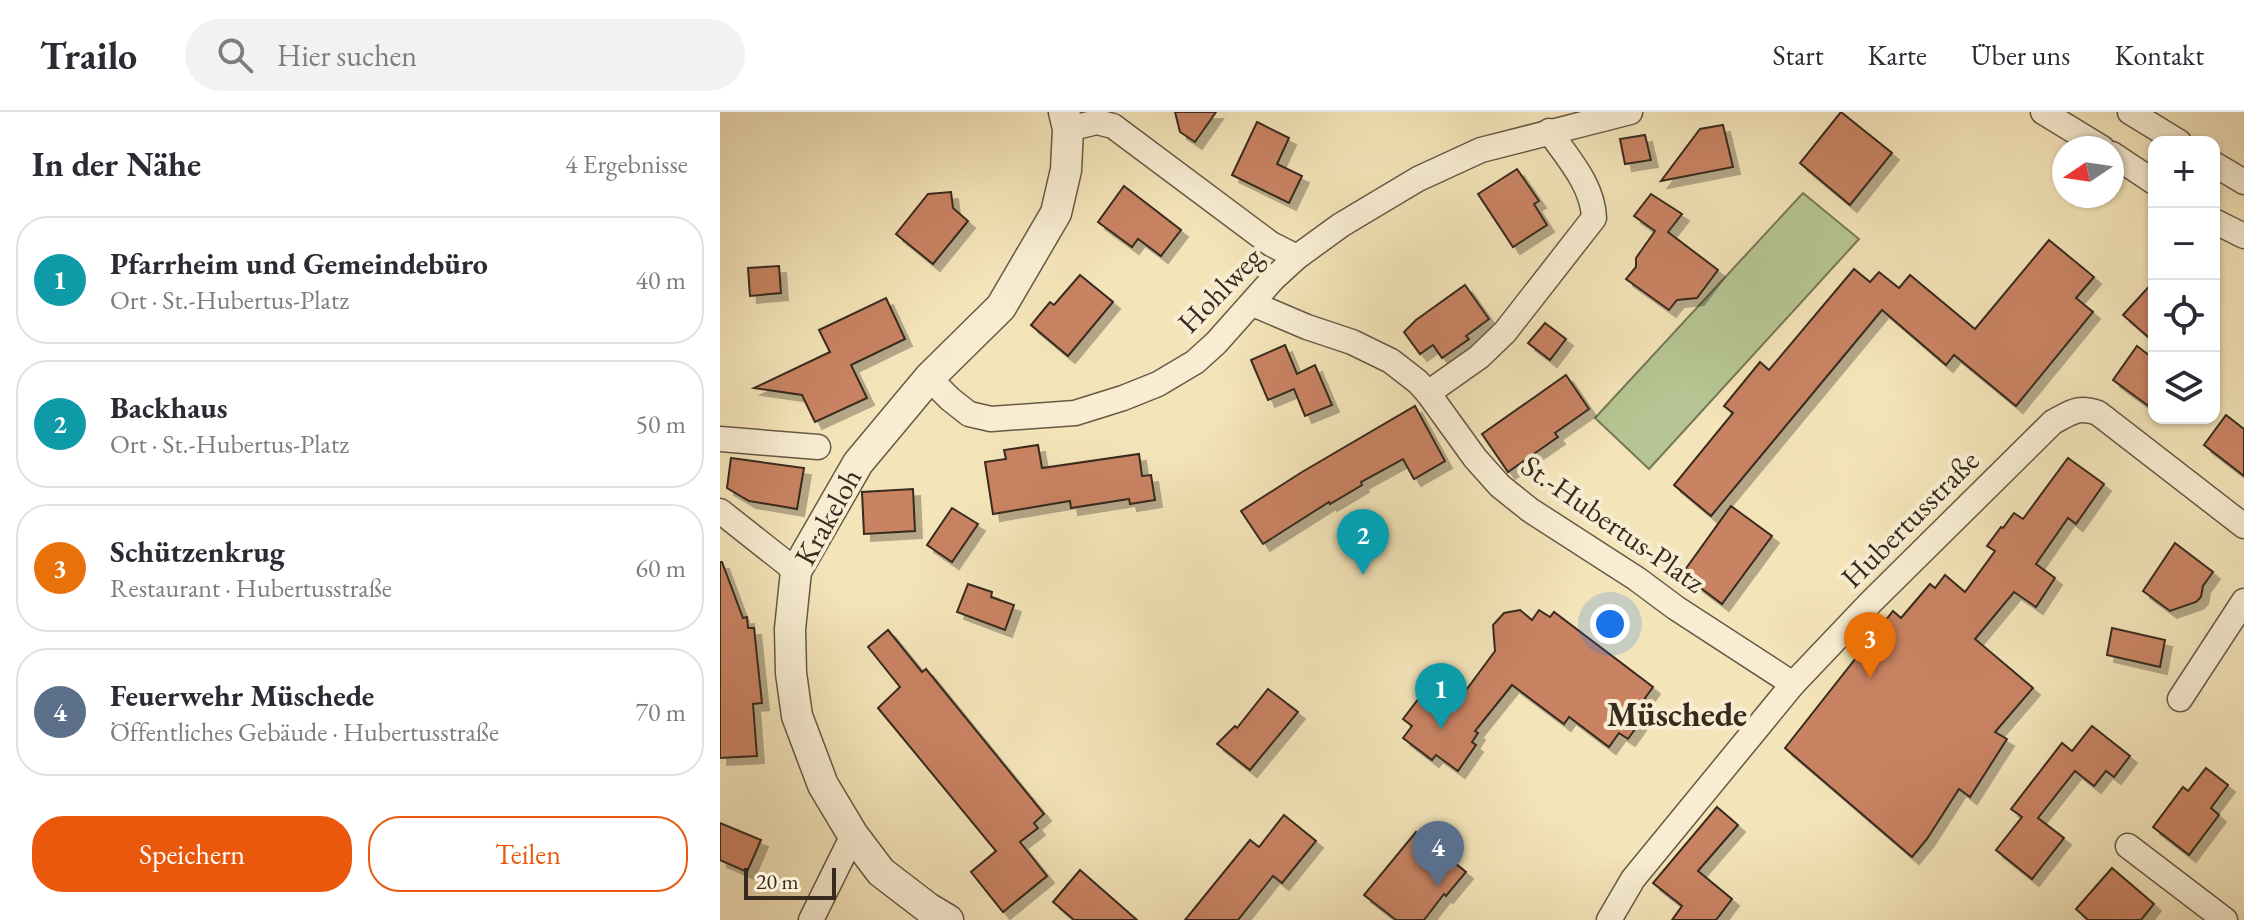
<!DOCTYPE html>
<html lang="de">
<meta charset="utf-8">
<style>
:root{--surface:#fff;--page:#f2f2f3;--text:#2b2b33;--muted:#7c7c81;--line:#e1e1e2;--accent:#ea580c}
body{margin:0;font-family:"EB Garamond",serif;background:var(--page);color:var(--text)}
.controls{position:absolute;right:24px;top:24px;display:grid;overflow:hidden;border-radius:16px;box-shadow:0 2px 6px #0004}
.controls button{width:72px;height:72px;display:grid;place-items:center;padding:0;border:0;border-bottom:2px solid var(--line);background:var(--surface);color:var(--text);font:40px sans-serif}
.compass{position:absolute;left:1332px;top:24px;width:72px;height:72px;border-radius:50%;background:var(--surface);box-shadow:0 2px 6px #0004;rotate:257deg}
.scale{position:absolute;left:24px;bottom:20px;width:92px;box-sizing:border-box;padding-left:8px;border:4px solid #372b1f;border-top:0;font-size:22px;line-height:28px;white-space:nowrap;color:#372b1f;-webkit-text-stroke:6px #f8edd2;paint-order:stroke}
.you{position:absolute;left:890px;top:512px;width:28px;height:28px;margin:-20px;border:6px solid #fff;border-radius:50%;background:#1a73e8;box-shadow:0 0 0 12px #1a73e833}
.badge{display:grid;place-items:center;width:52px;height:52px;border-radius:50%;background:var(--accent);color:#fff;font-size:26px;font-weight:700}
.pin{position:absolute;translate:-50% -66px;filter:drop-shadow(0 2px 4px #0008)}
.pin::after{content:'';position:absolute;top:42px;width:28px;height:24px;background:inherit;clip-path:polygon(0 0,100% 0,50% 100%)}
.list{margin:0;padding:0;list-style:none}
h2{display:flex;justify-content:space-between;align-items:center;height:104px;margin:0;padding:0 32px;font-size:34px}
h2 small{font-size:26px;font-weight:400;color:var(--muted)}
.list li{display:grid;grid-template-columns:52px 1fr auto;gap:24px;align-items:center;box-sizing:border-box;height:128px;margin:0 16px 16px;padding:0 16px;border:2px solid var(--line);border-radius:32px}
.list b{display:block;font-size:30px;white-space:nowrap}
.list p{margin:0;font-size:26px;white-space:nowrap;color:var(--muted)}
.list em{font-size:26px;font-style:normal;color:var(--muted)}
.actions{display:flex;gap:16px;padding:24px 32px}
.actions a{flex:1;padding:18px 0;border:2px solid var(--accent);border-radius:32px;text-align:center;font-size:28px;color:var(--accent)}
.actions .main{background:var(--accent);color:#fff}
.icon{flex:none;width:44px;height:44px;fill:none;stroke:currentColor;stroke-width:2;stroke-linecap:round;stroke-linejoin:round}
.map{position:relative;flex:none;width:1524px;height:808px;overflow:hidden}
header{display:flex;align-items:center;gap:48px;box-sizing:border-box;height:112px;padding:0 40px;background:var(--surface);border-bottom:2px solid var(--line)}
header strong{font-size:38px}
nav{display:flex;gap:44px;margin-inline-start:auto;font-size:28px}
.search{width:560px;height:72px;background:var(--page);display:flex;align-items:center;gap:20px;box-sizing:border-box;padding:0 28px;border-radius:44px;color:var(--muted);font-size:30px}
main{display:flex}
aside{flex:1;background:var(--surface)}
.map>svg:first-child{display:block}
</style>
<header>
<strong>Trailo</strong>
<div class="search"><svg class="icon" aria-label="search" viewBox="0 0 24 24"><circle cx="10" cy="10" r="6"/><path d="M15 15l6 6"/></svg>Hier suchen</div>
<nav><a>Start</a><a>Karte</a><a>Über uns</a><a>Kontakt</a></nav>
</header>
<main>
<aside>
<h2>In der Nähe<small>4 Ergebnisse</small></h2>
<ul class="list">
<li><span class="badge" style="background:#0f9aa8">1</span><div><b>Pfarrheim und Gemeindebüro</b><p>Ort · St.-Hubertus-Platz</p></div><em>40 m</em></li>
<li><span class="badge" style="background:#0f9aa8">2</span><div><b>Backhaus</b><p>Ort · St.-Hubertus-Platz</p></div><em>50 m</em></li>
<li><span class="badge" style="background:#e8710a">3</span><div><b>Schützenkrug</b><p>Restaurant · Hubertusstraße</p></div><em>60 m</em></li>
<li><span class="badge" style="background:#5c6f8a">4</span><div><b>Feuerwehr Müschede</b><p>Öffentliches Gebäude · Hubertusstraße</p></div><em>70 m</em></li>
</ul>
<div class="actions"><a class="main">Speichern</a><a>Teilen</a></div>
</aside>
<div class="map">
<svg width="1524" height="808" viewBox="0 0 1524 808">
<defs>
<filter id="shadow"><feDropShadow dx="7" dy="7" stdDeviation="0" flood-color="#0004"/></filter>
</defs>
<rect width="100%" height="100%" fill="#f4e4b9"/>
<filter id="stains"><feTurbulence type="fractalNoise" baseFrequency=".0025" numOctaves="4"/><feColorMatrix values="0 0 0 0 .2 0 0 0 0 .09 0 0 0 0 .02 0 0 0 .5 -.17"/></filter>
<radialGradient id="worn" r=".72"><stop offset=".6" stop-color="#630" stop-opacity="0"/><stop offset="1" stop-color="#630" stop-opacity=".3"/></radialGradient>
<path fill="#b6c593" stroke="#767859" stroke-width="2" d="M 1083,81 L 1139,127 L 929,357 L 875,306 Z"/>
<g fill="#c98364" stroke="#372b1f" stroke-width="2" filter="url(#shadow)">
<path d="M 455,0 L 496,0 L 475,30 L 460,20 Z"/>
<path d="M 1121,0 L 1172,41 L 1130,93 L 1080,51 Z"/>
<path d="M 537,10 L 569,26 L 557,52 L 582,64 L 569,91 L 512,63 Z"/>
<path d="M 1003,13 L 1013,55 L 941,69 L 980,17 Z"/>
<path d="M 925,23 L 931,48 L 905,52 L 900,27 Z"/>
<path d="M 797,57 L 819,89 L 814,92 L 827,113 L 793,135 L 758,82 Z"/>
<path d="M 404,74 L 461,118 L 441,144 L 418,127 L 412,135 L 378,110 Z"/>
<path d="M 231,80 L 233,96 L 248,109 L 213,152 L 176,122 L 208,82 Z"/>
<path d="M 931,82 L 962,102 L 948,120 L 998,158 L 977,186 L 957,188 L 949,198 L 906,167 L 916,155 L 916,146 L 935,119 L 914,104 Z"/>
<path d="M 1329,128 L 1374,165 L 1356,186 L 1373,200 L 1296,294 L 1234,243 L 1226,253 L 1162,198 L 991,404 L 954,373 L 1013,301 L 1004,294 L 1040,250 L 1049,258 L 1134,157 L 1150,170 L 1159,160 L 1179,176 L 1190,163 L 1255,217 Z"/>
<path d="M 59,154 L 61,181 L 30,184 L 28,156 Z"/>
<path d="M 360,163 L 393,190 L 348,244 L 311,213 L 330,190 L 334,193 Z"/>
<path d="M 1434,169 L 1434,230 L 1403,203 Z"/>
<path d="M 745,173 L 769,207 L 746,224 L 749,227 L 722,246 L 713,233 L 700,242 L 684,220 L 696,208 Z"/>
<path d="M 166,186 L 185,227 L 131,253 L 147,286 L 95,310 L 82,283 L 34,276 L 110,240 L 99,218 Z"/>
<path d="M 825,211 L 846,227 L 830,248 L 808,231 Z"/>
<path d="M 565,233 L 577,262 L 595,253 L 612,293 L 585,304 L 574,277 L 548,288 L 531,248 Z"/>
<path d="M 1417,234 L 1434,247 L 1434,298 L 1393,268 Z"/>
<path d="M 846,263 L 869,297 L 835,321 L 838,325 L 788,360 L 762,322 Z"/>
<path d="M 695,294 L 725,349 L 694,367 L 683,347 L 641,370 L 642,373 L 610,392 L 609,390 L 543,432 L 521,399 L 582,360 Z"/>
<path d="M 1506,303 L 1524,317 L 1524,364 L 1484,333 Z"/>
<path d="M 318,333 L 322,356 L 419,342 L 422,364 L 431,363 L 435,388 L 410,392 L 409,387 L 351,396 L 350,389 L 273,402 L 265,350 L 286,347 L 284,338 Z"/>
<path d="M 11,346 L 84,356 L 77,397 L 29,389 L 7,376 Z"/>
<path d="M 1348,346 L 1384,372 L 1356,412 L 1348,406 L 1316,452 L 1335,466 L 1316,495 L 1294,480 L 1255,527 L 1313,576 L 1275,620 L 1287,627 L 1250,685 L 1239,677 L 1207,727 L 1192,745 L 1065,636 L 1173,499 L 1181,506 L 1210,472 L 1215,476 L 1225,463 L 1245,480 L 1275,439 L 1267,434 L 1281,415 L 1283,416 L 1294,401 L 1303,407 Z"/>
<path d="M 193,377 L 195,419 L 144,422 L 142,380 Z"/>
<path d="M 1011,394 L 1052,424 L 1002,492 L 962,462 Z"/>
<path d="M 232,396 L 258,412 L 232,450 L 207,433 Z"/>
<path d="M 1455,431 L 1493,460 L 1483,474 L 1481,485 L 1476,490 L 1450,499 L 1423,479 Z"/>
<path d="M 0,450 L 2,450 L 23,506 L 27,505 L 28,516 L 34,516 L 42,591 L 33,592 L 37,644 L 0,646 Z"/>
<path d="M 248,472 L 272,480 L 271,485 L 294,493 L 285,518 L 237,500 Z"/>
<path d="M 800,498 L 812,508 L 819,498 L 830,505 L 834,500 L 933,575 L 923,589 L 931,595 L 908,627 L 899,621 L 889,635 L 849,605 L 844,612 L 792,573 L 755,619 L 758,621 L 752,630 L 756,633 L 738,659 L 716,643 L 712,648 L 683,626 L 692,614 L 683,607 L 712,569 L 738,589 L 775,539 L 773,513 L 784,501 Z"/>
<path d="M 1392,516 L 1445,528 L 1440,555 L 1387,543 Z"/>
<path d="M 168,518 L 202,560 L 206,557 L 324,702 L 314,711 L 318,716 L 300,730 L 327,764 L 283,800 L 251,760 L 276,739 L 158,596 L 180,575 L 148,535 Z"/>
<path d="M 548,577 L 578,600 L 530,658 L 497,632 L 515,614 L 517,616 Z"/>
<path d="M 1372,614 L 1410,644 L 1394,665 L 1386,659 L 1374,674 L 1355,659 L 1318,706 L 1344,726 L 1312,767 L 1276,738 L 1302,705 L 1291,697 L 1342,631 L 1352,639 Z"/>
<path d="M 1486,656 L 1508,673 L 1491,696 L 1499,703 L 1469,743 L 1433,715 L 1463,675 L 1468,679 Z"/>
<path d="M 997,695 L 1018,713 L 978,759 L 1012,787 L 996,808 L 952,808 L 962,794 L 933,771 Z"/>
<path d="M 564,703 L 596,729 L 562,771 L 553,764 L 518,808 L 465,808 L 530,728 L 539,735 Z"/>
<path d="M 0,711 L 41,728 L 27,760 L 0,748 Z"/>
<path d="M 696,720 L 746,760 L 726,784 L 724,782 L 704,808 L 676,808 L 644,783 Z"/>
<path d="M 1392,756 L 1434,792 L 1421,808 L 1368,808 L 1356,797 Z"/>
<path d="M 360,758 L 417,808 L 354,808 L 333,790 Z"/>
</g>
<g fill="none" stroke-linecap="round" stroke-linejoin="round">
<defs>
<g id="minor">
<path d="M 1323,0 L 1382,36"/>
<path d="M 1410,0 L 1459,30"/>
<path d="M 348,17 L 377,10 L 393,14 L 551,132 L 577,145"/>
<path d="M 1392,42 L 1434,70"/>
<path d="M 1494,52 L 1524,70"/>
<path d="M 1494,109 L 1524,124"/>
<path d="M 533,192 L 587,215 L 632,230 L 671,249 L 698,270 L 708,281 L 755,346 L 780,374 L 810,398 L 917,467 L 956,496 L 1073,572"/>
<path d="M 209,266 L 230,287 L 249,302 L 271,307 L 355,301 L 403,286 L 438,272 L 475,250 L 496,231 L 553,167 L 577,145 L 621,113 L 698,67 L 761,38 L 910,0"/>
<path d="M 708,281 L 759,245 L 785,220 L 874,106 C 873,73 847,45 829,19"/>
<path d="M 0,327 L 98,335"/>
<path d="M 0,399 L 76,459"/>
<path d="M 1460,587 L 1524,489"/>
<path d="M 1408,734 L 1505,808"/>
<path d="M 91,808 L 133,723"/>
<path d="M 889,808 L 913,767 L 1073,572 L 1151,490 L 1333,310 C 1352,300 1358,294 1378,301 L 1524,414"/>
</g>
<path id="tertiary" d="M 228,808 L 208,796 L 161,760 L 133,723 L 103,673 L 77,604 L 71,561 L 70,517 L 76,459 L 138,351 L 209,266 L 281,195 L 336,101 L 346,58 L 348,17 L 344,0"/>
</defs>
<use href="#minor" stroke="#665946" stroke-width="27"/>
<use href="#tertiary" stroke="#665946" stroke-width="33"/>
<use href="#minor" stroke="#f8edd2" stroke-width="24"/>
<use href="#tertiary" stroke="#f8edd2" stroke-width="30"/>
</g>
<g text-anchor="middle" stroke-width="8" stroke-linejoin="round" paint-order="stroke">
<g font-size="30" fill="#372b1f" stroke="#f8edd2">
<text transform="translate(500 178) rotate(-46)" y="10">Hohlweg</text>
<text transform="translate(108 405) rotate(-61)" y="10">Krakeloh</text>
<text transform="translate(1190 407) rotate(-45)" y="10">Hubertusstraße</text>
<text transform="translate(893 412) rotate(35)" y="10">St.-Hubertus-Platz</text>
</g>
<g font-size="34" font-weight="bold" fill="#372b1f" stroke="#f8edd2">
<text x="957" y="614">Müschede</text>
</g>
</g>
<rect width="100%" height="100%" filter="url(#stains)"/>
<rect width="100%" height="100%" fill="url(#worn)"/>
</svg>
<div class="controls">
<button>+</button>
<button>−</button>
<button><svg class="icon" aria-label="locate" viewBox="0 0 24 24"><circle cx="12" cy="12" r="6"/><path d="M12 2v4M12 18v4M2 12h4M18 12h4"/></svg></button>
<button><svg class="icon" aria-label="layers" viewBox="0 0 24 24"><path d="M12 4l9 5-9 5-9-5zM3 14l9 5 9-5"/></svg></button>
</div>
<svg class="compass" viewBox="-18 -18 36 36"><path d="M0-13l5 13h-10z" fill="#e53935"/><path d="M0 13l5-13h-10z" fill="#7c7c81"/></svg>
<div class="scale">20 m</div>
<div class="you"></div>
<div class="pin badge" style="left:721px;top:617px;background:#0f9aa8">1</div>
<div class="pin badge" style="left:643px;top:463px;background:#0f9aa8">2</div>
<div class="pin badge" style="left:1150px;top:566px;background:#e8710a">3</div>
<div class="pin badge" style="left:718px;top:775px;background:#5c6f8a">4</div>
</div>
</main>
